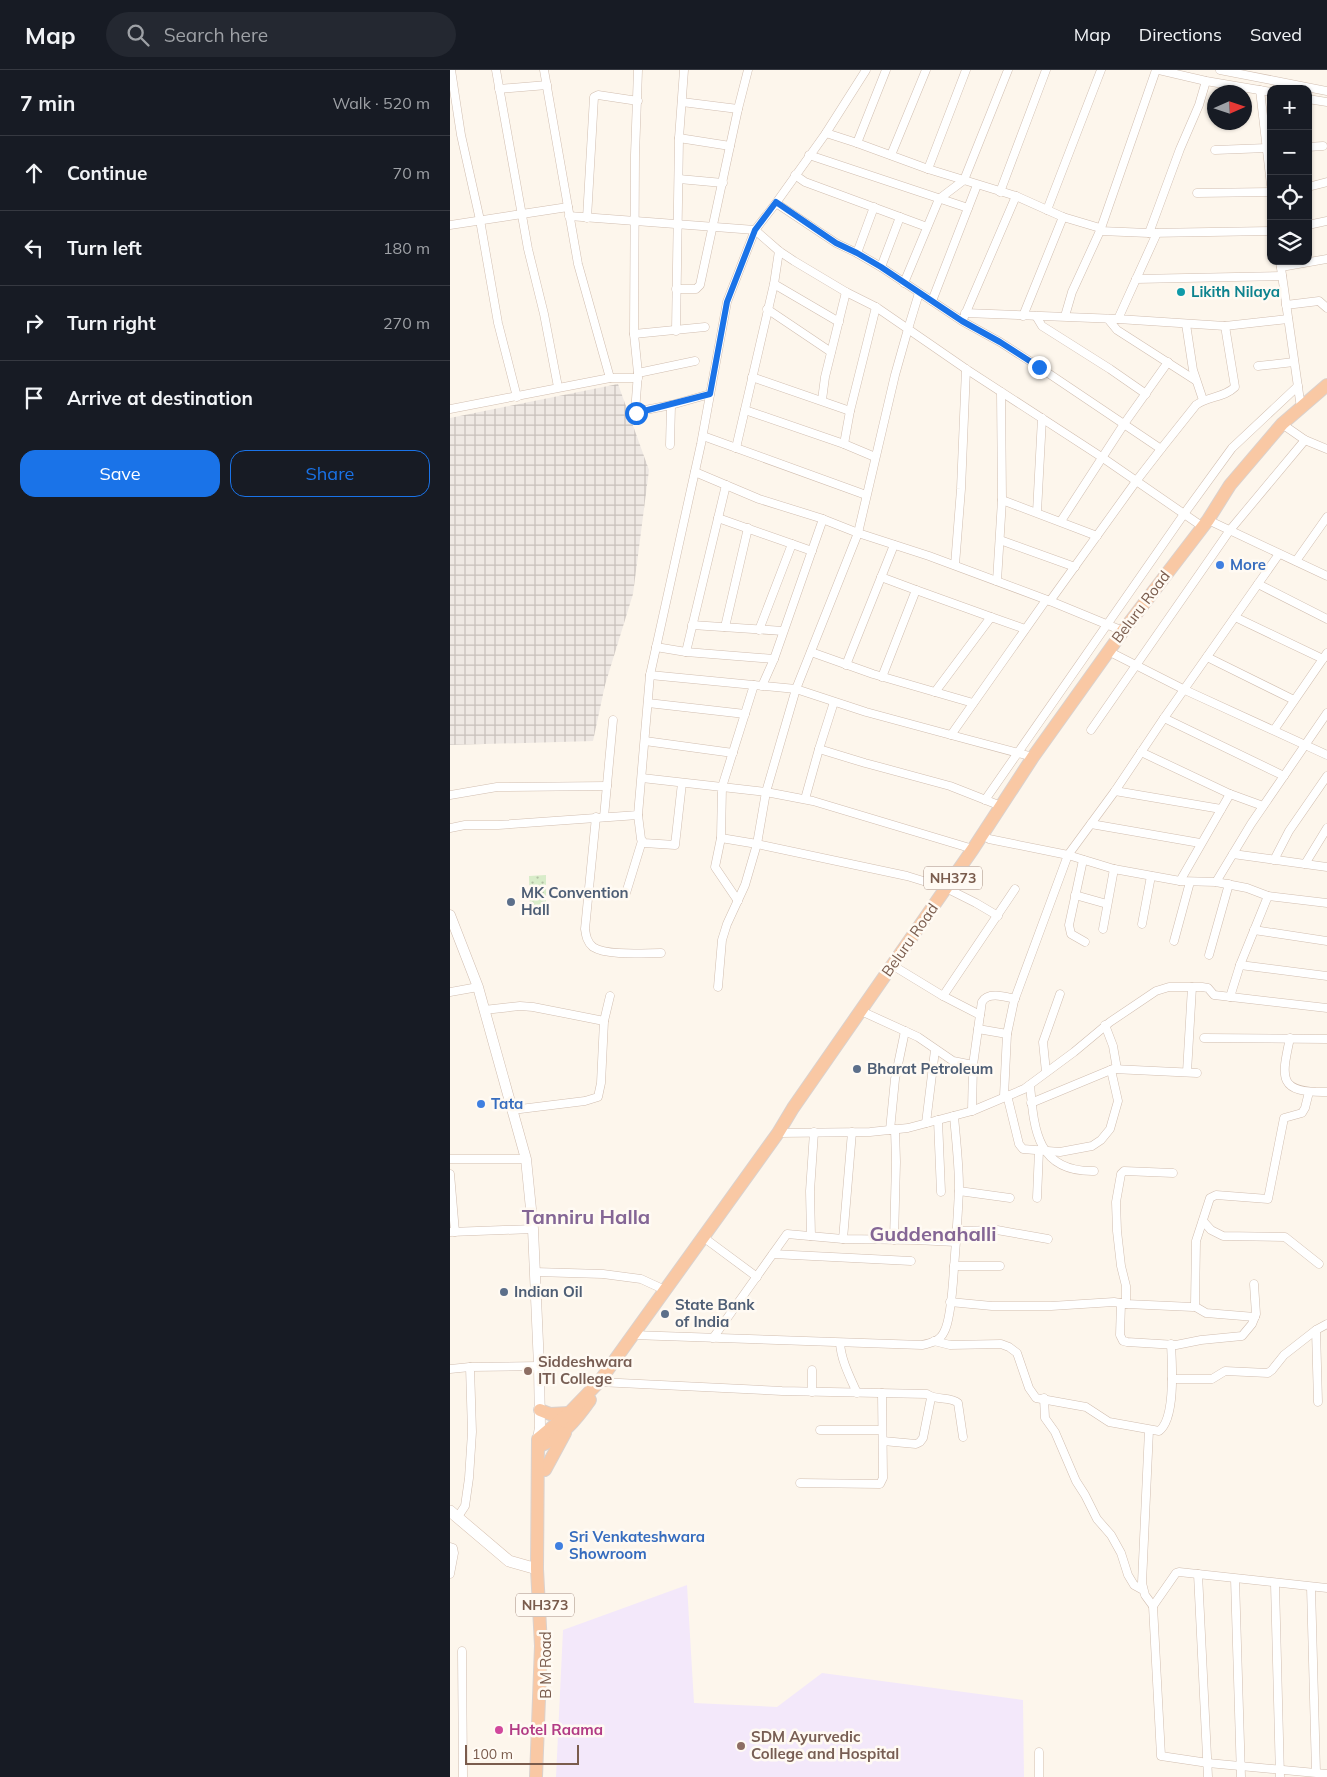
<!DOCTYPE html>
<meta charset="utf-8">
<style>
:root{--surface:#171b24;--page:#242831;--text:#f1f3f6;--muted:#9ea1a6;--line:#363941;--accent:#1a73e8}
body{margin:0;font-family:Mulish,sans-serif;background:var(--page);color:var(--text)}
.controls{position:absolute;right:15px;top:15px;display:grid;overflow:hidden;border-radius:10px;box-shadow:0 1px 4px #0004}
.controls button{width:45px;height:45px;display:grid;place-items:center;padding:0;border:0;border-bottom:1px solid var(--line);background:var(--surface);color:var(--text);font:25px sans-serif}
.compass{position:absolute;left:757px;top:15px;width:45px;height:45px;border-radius:50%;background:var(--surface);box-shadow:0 1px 4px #0004;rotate:87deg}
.scale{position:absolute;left:15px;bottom:12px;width:114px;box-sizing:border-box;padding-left:5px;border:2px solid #7a5c4d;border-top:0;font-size:14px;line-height:18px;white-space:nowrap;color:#7a5c4d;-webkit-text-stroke:4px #fffaf3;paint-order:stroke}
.stop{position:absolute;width:15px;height:15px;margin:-11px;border:4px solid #1a73e8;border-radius:50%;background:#fff}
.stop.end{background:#1a73e8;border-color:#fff;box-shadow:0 1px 5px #0008}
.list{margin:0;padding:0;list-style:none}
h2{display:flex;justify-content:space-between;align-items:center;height:65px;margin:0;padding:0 20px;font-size:21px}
h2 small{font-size:16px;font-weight:400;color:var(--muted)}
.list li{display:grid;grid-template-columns:32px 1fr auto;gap:15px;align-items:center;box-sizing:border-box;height:75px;padding:0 20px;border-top:1px solid var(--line)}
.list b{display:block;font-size:19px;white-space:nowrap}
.list em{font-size:16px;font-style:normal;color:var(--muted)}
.actions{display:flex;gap:10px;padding:15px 20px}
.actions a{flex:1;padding:11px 0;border:1px solid var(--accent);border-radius:15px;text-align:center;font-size:18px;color:var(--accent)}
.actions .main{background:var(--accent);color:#fff}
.icon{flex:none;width:28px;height:28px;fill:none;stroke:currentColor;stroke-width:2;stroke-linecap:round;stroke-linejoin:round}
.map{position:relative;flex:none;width:877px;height:1707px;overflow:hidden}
header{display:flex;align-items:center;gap:30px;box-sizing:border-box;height:70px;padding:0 25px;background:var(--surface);border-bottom:1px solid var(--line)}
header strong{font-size:24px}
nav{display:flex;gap:28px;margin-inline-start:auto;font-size:18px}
.search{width:350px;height:45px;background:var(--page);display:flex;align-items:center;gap:12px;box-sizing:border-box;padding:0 18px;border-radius:28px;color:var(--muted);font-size:19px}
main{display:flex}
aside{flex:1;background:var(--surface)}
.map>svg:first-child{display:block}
</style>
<header>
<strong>Map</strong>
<div class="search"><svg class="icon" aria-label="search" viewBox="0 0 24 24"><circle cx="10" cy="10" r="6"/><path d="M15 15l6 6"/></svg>Search here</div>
<nav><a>Map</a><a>Directions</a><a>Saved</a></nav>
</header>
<main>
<aside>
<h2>7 min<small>Walk · 520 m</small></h2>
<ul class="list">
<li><svg class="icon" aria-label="ahead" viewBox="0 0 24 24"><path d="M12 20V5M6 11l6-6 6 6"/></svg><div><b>Continue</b></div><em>70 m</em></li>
<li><svg class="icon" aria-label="left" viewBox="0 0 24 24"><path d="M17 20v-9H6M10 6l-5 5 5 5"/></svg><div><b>Turn left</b></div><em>180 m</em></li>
<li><svg class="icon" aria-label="right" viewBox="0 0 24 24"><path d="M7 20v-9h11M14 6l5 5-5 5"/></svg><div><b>Turn right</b></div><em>270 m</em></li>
<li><svg class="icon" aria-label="arrive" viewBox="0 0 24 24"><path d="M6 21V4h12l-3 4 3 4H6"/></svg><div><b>Arrive at destination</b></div></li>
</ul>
<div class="actions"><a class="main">Save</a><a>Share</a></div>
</aside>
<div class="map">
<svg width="877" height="1707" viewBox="0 0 877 1707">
<defs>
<pattern id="industrial-grid" width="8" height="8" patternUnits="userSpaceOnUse" patternTransform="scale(1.25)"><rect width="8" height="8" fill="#efe9e4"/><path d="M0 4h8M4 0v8" fill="none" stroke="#c7c0bb"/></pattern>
<pattern id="grass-dots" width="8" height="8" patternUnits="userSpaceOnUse" patternTransform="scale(1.25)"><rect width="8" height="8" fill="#d8ecc9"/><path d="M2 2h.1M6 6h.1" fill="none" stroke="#b4c2a5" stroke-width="1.8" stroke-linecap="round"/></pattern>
</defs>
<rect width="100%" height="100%" fill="#fdf6ec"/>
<path fill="url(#industrial-grid)" d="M 168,314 L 199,400 L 183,524 L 155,615 L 143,671 L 0,675 L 0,348 Z"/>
<path fill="#f3e8fa" d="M 237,1515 L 244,1633 L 327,1637 L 372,1603 L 573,1630 L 574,1707 L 106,1707 L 113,1560 Z"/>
<path fill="url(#grass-dots)" d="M 96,805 L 96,835 L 90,840 L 80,841 L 79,806 Z"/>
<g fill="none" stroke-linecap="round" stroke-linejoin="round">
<defs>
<g id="minor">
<path d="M 1,0 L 11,65 L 30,150 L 48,253 L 67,327"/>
<path d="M 46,0 L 78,179 L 94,244 L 108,317"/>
<path d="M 709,0 L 756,11 L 821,22"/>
<path d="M 770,0 L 877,21"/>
<path d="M 49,19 L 97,15"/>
<path d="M 810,20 L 821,115"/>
<path d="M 858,29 L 877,32"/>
<path d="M 232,32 L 288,39"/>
<path d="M 376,63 L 407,73 L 478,99 L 566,126 L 613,147 L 650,158"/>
<path d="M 229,68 L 280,76"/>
<path d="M 407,73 L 436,0"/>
<path d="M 858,77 L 873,76"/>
<path d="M 765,80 L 817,78"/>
<path d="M 359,85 L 518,138"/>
<path d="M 441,85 L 476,0"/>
<path d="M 478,99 L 516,0"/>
<path d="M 345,105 L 355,112 L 477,157"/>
<path d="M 229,109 L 273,113"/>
<path d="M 858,117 L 877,112"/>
<path d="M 550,122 L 596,0"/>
<path d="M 747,123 L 821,122"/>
<path d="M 326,133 L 376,63 L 416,0"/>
<path d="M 597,140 L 651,0"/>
<path d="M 119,146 L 305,160 L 329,181 L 344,191 L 396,222 L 426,237 L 458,259 L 445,305 L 408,463 L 346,619 L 316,722 L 363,731 L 523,779"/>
<path d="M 137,148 L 144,27 L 148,25 L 188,31"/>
<path d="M 0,155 L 118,137"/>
<path d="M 858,155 L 877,151"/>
<path d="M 650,161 L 699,163 L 821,161"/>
<path d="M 699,163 L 730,79 L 749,35 L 756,11"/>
<path d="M 707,163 L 668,249 L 775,256 L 838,249"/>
<path d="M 407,183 L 424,137"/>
<path d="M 830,191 L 851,338"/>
<path d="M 431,197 L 450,147"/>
<path d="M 831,197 L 877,189"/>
<path d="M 686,209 L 832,206"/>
<path d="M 454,213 L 489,129 L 514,110 L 558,0"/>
<path d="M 324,214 L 389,252"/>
<path d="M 226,219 L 246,219 L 250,215 L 288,39 L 298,0"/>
<path d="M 469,223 L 458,259 L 516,299 L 653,388 L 753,457"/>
<path d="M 482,231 L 527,115"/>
<path d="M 836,235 L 869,231 L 877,238"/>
<path d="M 317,239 L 381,282"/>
<path d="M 515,243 L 668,249"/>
<path d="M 573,246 L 613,147"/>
<path d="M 586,246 L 592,256 L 660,299 L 696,324"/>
<path d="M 615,246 L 622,222 L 650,161 L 706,0"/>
<path d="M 514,247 L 566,126"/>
<path d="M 658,249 L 667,260 L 745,310"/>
<path d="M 736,254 L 743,300 L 753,330"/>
<path d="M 226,261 L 229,68 L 234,0"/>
<path d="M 184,264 L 255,257"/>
<path d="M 245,291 L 188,303 L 185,342 L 221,335 L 260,324"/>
<path d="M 808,296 L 844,292"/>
<path d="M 188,303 L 184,264 L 185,85 L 188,0"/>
<path d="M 302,307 L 400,341"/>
<path d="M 160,308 L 188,308"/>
<path d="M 372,330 L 375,307 L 396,222"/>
<path d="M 0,339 L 160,308 L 128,194 L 94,0"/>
<path d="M 295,340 L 394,374 L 425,387"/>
<path d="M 832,354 L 855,370 L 877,379"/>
<path d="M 253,366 L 416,425"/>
<path d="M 394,374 L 400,341 L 426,237"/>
<path d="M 220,375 L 221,335"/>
<path d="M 286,378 L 324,214 L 329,181"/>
<path d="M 711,379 L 746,335 C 758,326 774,328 785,317 L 775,256"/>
<path d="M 245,402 L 309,429 L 370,448 L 408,463 L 479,486 L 600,531 L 673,561"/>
<path d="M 552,430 L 647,466"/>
<path d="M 587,442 L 592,348"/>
<path d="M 268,448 L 362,481"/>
<path d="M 758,450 L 877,506"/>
<path d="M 611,451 L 674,354 L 718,292"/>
<path d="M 550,470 L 625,497"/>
<path d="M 846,491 L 877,447"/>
<path d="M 505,495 L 511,419 L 516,299"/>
<path d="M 431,507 L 466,520 L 432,607"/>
<path d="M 547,511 L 552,430 L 551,322"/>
<path d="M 808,514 L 877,549"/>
<path d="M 466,520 L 541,547"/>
<path d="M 785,547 L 873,589"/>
<path d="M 242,555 L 333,561"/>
<path d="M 275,557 L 298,458"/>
<path d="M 309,560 L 342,474"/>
<path d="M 206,577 L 236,582 L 324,589"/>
<path d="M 658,581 L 735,620 L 877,685"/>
<path d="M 236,582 L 276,415"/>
<path d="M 361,582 L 423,604 L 485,622 L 541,547 L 575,559"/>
<path d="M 757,587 L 844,630"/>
<path d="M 396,595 L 444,475"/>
<path d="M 200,605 L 346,619 L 416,642 L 501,665"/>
<path d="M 312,616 L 324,589 L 373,449"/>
<path d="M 485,622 L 523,633"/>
<path d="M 198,633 L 295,644"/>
<path d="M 714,648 L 834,706"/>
<path d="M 641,660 L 780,460 L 855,370"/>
<path d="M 824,660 L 877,583"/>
<path d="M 195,671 L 283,683"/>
<path d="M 369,679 L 415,693 L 500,716 L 551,736"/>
<path d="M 691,682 L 780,724 L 730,811"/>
<path d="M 583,687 L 501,665 L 596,530"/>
<path d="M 192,708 L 272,717 L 271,768 L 265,797 L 288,831"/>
<path d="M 665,721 L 771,739"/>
<path d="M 780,724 L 813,736"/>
<path d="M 0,725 L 47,717 L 157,716"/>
<path d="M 355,729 L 369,679 L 384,632"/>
<path d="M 535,730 L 734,444 L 782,378 L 848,316"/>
<path d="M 188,745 L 191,769 L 194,773 L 225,775 L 232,713"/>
<path d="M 146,747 L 135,859 C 136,866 137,872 143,877 C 157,886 194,883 211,883"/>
<path d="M 154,747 L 163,650"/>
<path d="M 641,754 L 750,773"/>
<path d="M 0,758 L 15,755 L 48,755 L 188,745 L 200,605 L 251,374 L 277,232 L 305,160 L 326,133 L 386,173 L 407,183 L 431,197 L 512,251 L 550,272 L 589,297 L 711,379 L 687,410 L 600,531"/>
<path d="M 533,765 L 539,769 L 618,785 L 664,799 L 730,811 L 766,812 L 797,818 L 818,826 L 877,833"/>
<path d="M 271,768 L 307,774 L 457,806 L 496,818 L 526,833 L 548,846"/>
<path d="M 783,784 L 877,797"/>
<path d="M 633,790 L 619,855 L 621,864 L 635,872"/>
<path d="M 824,790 L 839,761 L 877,706"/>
<path d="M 855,794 L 877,758"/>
<path d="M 766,812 L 801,754 L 877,643"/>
<path d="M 176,823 L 192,771"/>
<path d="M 625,825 L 657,834"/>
<path d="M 692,854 L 701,806"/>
<path d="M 653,859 L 664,799"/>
<path d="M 804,860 L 877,871"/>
<path d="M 724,871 L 740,812"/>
<path d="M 759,885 L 779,814"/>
<path d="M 442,895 L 493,926 L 530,945 L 523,995 L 522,1041"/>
<path d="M 790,895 L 877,906"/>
<path d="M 268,917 L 272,870 L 277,854 L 295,815 L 307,774 L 316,722 L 272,717 L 304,615"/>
<path d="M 0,922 L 28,917"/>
<path d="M 493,926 L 565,819"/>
<path d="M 780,927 L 790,895 L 818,826"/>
<path d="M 34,940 L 70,936 L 83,937 L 154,951"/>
<path d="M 411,941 L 468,967 L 503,991 L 523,995"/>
<path d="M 530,945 C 531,941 531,936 532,932 C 538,921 556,927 565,929"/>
<path d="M 655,955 L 663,976 L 667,999"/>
<path d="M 528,959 L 557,964"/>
<path d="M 754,968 L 877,969"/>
<path d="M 840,968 C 831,1009 828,1023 877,1022"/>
<path d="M 596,1002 L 593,972 L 610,924"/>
<path d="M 737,1002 L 742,917"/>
<path d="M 580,1015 C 584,1060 587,1102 644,1101"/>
<path d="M 557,1025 L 569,1074 L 573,1079 L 610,1082 L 642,1076 L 651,1070 L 660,1059 L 668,1031 L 661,1000"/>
<path d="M 554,1026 L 557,964 L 564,931 L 618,785 L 665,721 L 714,648 L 829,484"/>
<path d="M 581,1033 L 663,999 L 747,1003"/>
<path d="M 62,1040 L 135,1031 L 148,1027 L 151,1013 L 154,951 L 160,926"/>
<path d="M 488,1050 L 491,1122"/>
<path d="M 476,1053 L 485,980"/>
<path d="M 440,1060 L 445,1009 L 455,961"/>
<path d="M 328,1063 L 420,1062 L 458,1058 L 522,1041 L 574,1019 L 624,982 L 660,952 L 706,921 L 719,917 L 752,917 L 758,918 L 764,925 L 877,938"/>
<path d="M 0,1089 L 76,1089"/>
<path d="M 0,1104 L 5,1162"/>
<path d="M 509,1121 L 560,1128"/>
<path d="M 587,1128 L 589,1080"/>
<path d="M 753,1151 L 761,1160 L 773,1166 L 835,1167 L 869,1194"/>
<path d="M 507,1161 L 547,1160 L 598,1169"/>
<path d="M 0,1162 L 83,1159"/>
<path d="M 361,1166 L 360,1121 L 364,1062"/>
<path d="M 253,1167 L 307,1207"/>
<path d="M 393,1169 L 402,1062"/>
<path d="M 444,1170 L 446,1092 L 445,1059"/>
<path d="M 323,1184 L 461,1191"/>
<path d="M 504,1196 L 550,1196"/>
<path d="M 85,1202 L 153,1204 L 191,1209 L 215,1220"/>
<path d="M 500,1232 L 542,1236 L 601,1236 L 664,1232 L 676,1234 L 743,1237 L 745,1235 L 746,1171 L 760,1128 L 766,1125 L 818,1129 L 834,1048 L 852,1043 L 855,1038 L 859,1022"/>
<path d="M 671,1233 L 670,1265 L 673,1271 L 677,1272 L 726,1275 L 751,1270 L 792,1266 L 802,1254 L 806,1244 L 804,1214"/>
<path d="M 676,1234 L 676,1216 L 671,1196 L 667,1161 L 666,1132 L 671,1104 L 674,1101 L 723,1103"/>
<path d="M 744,1236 L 756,1243 L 805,1247"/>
<path d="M 182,1265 L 472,1275 C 481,1273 490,1271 494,1262 C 501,1250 503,1213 504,1198 C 506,1172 508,1145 509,1118 C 509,1094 506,1070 504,1046"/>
<path d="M 263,1268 L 337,1164 L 393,1169 L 466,1170 L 506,1172"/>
<path d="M 484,1271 L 500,1275 L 551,1274 L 559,1277 L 567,1283 L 579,1318 L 586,1328 L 636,1337 L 659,1352 L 709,1361 C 726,1349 722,1294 721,1274"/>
<path d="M 390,1273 C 391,1290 400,1307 407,1323"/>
<path d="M 0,1299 L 20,1297"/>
<path d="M 362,1300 L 362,1322"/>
<path d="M 722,1309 L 762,1309 L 775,1301 L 818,1303 L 822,1300 L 834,1285 L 866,1260"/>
<path d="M 149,1312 L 332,1321 L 477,1324 C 486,1331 500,1326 508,1333 L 513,1367"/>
<path d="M 594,1328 L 595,1348 L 605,1362 L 626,1411 L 635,1425 L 647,1449 L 661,1465 L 671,1483 L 678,1505 L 684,1515 L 693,1520"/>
<path d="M 868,1332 L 866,1260 L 877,1254"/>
<path d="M 370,1360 L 432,1360"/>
<path d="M 699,1360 L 692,1513 L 695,1525 L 703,1536"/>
<path d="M 433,1371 L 466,1374 L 470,1372 L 473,1368 L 481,1328"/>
<path d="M 350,1413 L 430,1414 L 433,1408 L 432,1323"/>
<path d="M 7,1448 L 15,1436 L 19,1408 L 22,1362 L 20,1297 L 89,1296"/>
<path d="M 0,1477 L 3,1478 L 4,1483 L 0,1504"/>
<path d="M 748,1504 L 758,1707"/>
<path d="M 785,1509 L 791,1707"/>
<path d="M 825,1514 L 830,1707"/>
<path d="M 861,1517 L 866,1702"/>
<path d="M 877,1518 L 729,1502 L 726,1503 L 703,1536 L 711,1686 L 758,1693 L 877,1704"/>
<path d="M 12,1581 L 13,1707"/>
<path d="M 589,1682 L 589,1707"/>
</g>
<path id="tertiary" d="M 0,845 L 28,917 L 76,1089 L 83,1159 L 89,1296 L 90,1357 L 88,1369"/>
<path id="secondary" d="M 0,1441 L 59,1491 L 87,1499"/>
<g id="trunk">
<path d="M 90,1340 L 100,1344 L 119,1343"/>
<path d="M 88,1377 C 112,1367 126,1350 140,1330"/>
<path d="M 95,1400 L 115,1363"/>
<path d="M 86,1707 L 91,1576 L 87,1499 L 88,1369 L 119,1343 L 149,1312 L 328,1063 L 343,1038 L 523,779 L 583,687 L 673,561 L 758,450 L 780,415 L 832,354 L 877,315"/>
</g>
</defs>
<use href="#minor" stroke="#d1beb0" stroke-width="9"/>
<use href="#tertiary" stroke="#d1beb0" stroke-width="11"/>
<use href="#secondary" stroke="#d6c0b0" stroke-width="12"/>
<use href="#trunk" stroke="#dad1cd" stroke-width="14"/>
<use href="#minor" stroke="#fff" stroke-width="8"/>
<use href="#tertiary" stroke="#fff" stroke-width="10"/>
<use href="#secondary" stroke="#fff" stroke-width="11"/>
<use href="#trunk" stroke="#f9c8a4" stroke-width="12"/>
</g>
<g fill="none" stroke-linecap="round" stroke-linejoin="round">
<path stroke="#1a73e8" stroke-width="6" d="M 186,343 L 260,324 L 277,232 L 305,160 L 326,132 L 386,173 L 407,183 L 431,197 L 512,251 L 550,272 L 589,297"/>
</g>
<circle fill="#0f9aa8" stroke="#fffaf3" stroke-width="2" cx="731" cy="222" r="5"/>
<g fill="#3f7fe0" stroke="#fffaf3" stroke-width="2">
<circle cx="770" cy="495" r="5"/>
<circle cx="31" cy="1034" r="5"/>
<circle cx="109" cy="1476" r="5"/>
</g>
<g fill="#5c6f8a" stroke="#fffaf3" stroke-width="2">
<circle cx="61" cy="832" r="5"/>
<circle cx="407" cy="999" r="5"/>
<circle cx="54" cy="1222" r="5"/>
<circle cx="215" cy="1244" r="5"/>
</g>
<g fill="#8d6e63" stroke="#fffaf3" stroke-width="2">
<circle cx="78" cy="1301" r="5"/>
<circle cx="291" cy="1676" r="5"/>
</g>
<circle fill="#d1479c" stroke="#fffaf3" stroke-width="2" cx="49" cy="1660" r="5"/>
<g text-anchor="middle" stroke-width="5" stroke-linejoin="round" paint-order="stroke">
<g fill="#fffaf3" stroke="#a28b7f" stroke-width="1">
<rect x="474" y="796.5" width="58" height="23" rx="4"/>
<rect x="66" y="1523.5" width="58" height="23" rx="4"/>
</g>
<g font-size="14" font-weight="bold" fill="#7a5c4d">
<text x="503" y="813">NH373</text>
<text x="95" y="1540">NH373</text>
</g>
<g font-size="15" font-weight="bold" fill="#0d838f" stroke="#fffaf3" text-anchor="start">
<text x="741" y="227">Likith Nilaya</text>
</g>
<g font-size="15" font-weight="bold" fill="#366cbe" stroke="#fffaf3" text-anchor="start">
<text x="780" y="500">More</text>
<text x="41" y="1039">Tata</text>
<text x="119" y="1472">Sri Venkateshwara<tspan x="119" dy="17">Showroom</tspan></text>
</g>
<g font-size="15" fill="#7a5c4d" stroke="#fffaf3">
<text transform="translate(691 537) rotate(-53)" y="5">Beluru Road</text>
<text transform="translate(460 870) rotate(-55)" y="5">Beluru Road</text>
<text transform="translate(96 1595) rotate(-90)" y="5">B M Road</text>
</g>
<g font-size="15" font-weight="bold" fill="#4e5e75" stroke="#fffaf3" text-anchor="start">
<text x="71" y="828">MK Convention<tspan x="71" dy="17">Hall</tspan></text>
<text x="417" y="1004">Bharat Petroleum</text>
<text x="64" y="1227">Indian Oil</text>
<text x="225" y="1240">State Bank<tspan x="225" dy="17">of India</tspan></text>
</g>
<g font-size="15" font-weight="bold" fill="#785e54" stroke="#fffaf3" text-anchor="start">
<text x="88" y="1297">Siddeshwara<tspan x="88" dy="17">ITI College</tspan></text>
<text x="301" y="1672">SDM Ayurvedic<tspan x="301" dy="17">College and Hospital</tspan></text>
</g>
<g font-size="15" font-weight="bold" fill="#b23c85" stroke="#fffaf3" text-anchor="start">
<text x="59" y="1665">Hotel Raama</text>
</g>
<g font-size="20" font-weight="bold" fill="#846695" stroke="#fffaf3">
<text x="136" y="1154">Tanniru Halla</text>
<text x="483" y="1171">Guddenahalli</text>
</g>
</g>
</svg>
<div class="controls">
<button>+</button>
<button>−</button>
<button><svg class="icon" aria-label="locate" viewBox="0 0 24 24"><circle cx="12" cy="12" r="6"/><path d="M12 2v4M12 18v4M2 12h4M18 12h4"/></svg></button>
<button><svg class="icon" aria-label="layers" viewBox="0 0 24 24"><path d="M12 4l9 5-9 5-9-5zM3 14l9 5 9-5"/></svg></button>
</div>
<svg class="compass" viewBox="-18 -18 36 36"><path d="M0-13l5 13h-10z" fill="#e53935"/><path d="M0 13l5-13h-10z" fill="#9ea1a6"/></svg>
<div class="scale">100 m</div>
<div class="stop" style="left:186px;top:343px"></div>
<div class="stop end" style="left:589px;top:297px"></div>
</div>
</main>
